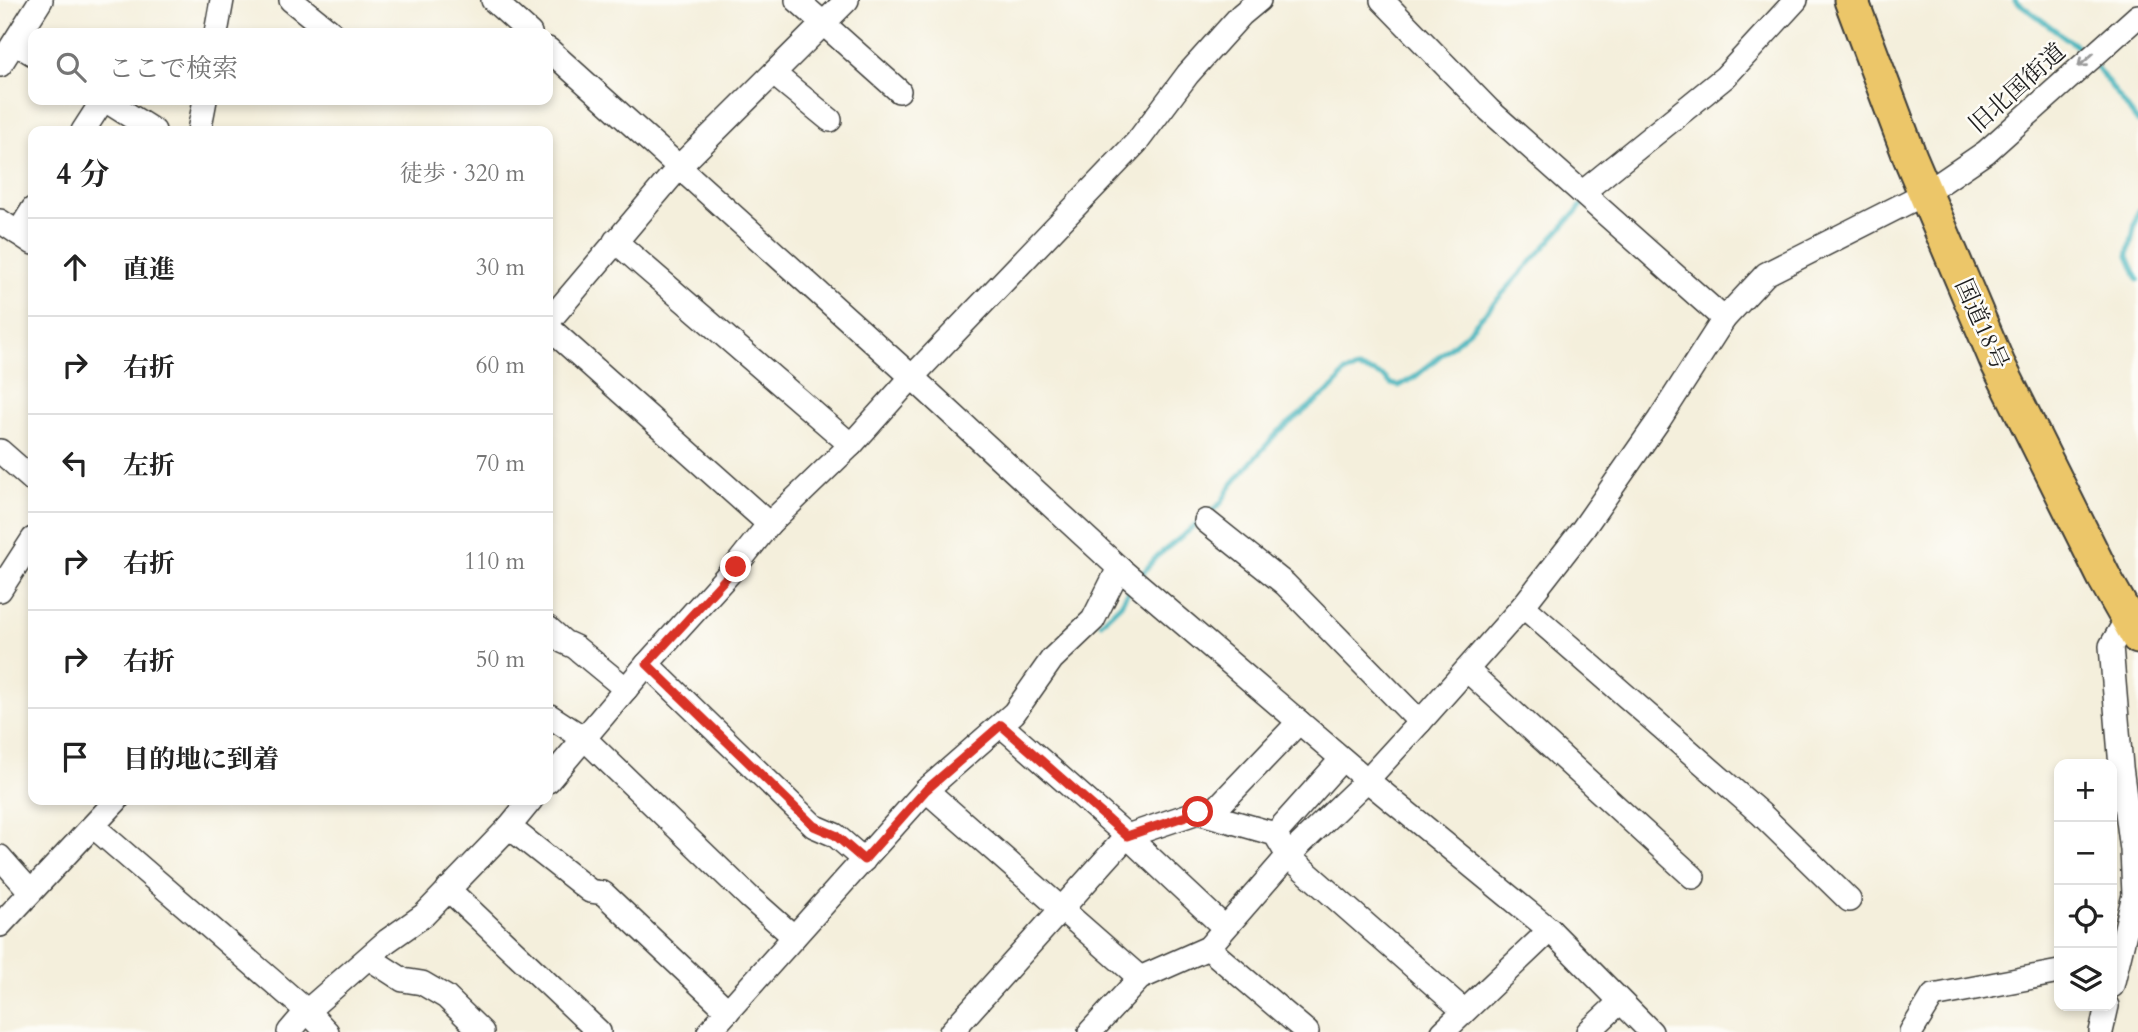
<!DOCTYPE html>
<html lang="ja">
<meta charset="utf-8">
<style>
:root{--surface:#fff;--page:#f2f2f2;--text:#222;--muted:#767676;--line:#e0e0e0}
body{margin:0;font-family:Cardo,"Noto Serif JP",serif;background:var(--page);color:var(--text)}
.controls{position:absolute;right:21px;bottom:21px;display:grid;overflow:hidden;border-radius:14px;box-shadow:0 4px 10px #0003}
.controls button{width:63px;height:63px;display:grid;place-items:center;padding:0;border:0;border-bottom:2px solid var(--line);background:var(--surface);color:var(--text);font:35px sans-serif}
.stop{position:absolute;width:21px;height:21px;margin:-16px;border:5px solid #d93025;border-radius:50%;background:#fff}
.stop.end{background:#d93025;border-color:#fff;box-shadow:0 2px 7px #0008}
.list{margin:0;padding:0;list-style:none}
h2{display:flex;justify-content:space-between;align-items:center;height:91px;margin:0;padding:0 28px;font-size:30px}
h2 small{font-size:23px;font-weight:400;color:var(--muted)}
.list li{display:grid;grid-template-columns:46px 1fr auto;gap:21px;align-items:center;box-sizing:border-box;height:98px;padding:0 28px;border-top:2px solid var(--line)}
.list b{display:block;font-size:26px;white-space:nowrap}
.list em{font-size:23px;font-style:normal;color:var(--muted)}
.icon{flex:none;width:38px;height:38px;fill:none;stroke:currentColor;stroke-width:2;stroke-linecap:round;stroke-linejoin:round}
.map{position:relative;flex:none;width:2138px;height:1032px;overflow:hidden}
.search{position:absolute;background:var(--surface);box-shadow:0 4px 10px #0003;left:28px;top:28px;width:525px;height:77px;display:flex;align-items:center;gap:18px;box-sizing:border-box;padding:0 24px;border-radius:14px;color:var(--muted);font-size:26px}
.panel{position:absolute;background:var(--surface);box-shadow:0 4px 10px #0003;left:28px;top:126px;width:525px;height:679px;border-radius:14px}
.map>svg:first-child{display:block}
</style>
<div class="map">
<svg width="2138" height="1032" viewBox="0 0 2138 1032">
<rect width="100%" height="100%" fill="#fdfcf7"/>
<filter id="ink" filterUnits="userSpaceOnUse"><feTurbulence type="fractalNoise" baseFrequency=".0143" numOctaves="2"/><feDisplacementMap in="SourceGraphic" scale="14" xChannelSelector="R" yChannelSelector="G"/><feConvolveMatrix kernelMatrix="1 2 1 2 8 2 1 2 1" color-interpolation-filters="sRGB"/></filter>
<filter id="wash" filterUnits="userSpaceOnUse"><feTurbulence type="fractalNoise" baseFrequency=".00686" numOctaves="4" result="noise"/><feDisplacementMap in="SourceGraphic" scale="28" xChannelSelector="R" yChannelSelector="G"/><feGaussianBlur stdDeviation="1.57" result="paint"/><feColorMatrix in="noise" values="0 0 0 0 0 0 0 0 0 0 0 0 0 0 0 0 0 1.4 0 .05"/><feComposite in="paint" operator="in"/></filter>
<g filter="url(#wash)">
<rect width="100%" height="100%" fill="#f4efdc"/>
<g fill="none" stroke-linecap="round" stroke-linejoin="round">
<g stroke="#43b3bb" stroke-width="5">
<path d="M 2015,0 L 2086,53"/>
<path d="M 2094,64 L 2138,122"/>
<path d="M 2138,210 L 2128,256 L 2138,280"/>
<path d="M 1208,514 L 1221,503 L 1232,484 L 1278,432 L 1335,386 L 1345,372 L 1358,369 L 1372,372 L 1384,377 L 1391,384 L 1399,386 L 1415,377 L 1468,332 L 1584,203"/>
<path d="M 1139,578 L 1156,557 L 1201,521"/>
<path d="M 1101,623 L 1121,604 L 1132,585"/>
</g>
</g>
</g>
<g filter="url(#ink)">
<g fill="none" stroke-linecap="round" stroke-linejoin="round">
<defs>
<g id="minor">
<path d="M 291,0 L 332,33"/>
<path d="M 493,0 L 530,33"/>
<path d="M 797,0 L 899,91"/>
<path d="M 1382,0 L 1489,110 L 1724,319"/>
<path d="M 216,33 L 222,0"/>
<path d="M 15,43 L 33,54"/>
<path d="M 548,49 L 912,377 L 1119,568 L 1367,780 L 1550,930 L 1651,1032"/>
<path d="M 0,65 L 41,0"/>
<path d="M 774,74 L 830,120"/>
<path d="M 105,100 L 154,131"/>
<path d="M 83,131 L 103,100"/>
<path d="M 199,131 L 205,100"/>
<path d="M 1583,192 L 1725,77 L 1796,0"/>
<path d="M 0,221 L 33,243"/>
<path d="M 18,233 L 33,209"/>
<path d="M 615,241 L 851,445"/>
<path d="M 548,322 L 680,166 L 847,0"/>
<path d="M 548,327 L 769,524"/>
<path d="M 0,451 L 33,480"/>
<path d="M 1206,521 L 1285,584 L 1420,722"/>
<path d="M 0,590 L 33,539"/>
<path d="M 1523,606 L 1761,814 L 1849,900"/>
<path d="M 548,628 L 564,642 L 575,647 L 626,689"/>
<path d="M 647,664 L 814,826 L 835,835 L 864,860"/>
<path d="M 1467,670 L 1693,877"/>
<path d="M 548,715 L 585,739 L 749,897 L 794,937"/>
<path d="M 1001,725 L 1127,836 L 1224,927"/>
<path d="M 548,781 L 647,664 L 735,567 L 769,524 L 851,445 L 912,377 L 1137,142 L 1188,74 L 1241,15 L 1259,0"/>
<path d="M 926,790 L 1140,978"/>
<path d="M 1210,815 L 1299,722"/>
<path d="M 94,827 L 307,1011 L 327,1032"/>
<path d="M 509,827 L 590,891 L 603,893 L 728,1011"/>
<path d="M 1275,834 L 1342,759"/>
<path d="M 0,857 L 30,891"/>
<path d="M 448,889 L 599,1032"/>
<path d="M 0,925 L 117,800"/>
<path d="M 1208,948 L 1307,1032"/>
<path d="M 369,958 L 403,980 L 422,983 L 446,997 L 482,1032"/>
<path d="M 2112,986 L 2134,895 L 2132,850 L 2121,767 L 2111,646 L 2127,619"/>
<path d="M 289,1032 L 307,1011 L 387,941 L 424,915 L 509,827 L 531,800"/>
<path d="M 709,1032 L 926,790 L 1014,713 L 1052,659 L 1093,620 L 1119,568"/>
<path d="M 951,1032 L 1127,836 L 1198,812 L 1275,834 L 1288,856 L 1464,1011"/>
<path d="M 1090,1032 L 1140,978 L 1208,948 L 1288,856 L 1367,780 L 1420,722 L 1523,606 L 1583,529 L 1659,420 L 1724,319 L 1766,274 L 1926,193 L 1986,152 L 2138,16"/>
<path d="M 1443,1032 L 1550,930"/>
<path d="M 1588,1032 L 1620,1002"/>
<path d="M 1911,1032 L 1933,996 L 2059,972"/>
<path d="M 2101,1032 L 2107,1006"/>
</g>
<path id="highway" d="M 1851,0 L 1910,157 L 1998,364 L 2104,577 L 2138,637"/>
</defs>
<use href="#minor" stroke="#3c3c39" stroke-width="26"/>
<use href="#highway" stroke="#3c3c39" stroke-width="37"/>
<use href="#minor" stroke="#fff" stroke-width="23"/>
<use href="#highway" stroke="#ecc669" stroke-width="33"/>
</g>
<defs><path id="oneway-shaft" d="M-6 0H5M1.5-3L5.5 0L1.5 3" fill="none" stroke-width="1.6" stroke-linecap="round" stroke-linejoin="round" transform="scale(1.75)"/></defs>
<use stroke="#999" href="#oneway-shaft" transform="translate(2086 60) rotate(138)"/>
</g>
<g fill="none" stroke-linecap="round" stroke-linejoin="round" filter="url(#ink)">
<path stroke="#d93025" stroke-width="9" d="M 736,567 L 647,664 L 814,826 L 835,835 L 864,860 L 926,790 L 1001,725 L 1127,836 L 1198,812"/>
</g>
<g text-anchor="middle" stroke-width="5" stroke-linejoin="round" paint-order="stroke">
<g font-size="24" fill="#1c1c1c" stroke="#fdfcf7">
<text transform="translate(2017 88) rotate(-42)" y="8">旧北国街道</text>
<text transform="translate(1982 324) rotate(66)" y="8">国道18号</text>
</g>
</g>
</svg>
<div class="controls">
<button>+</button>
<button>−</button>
<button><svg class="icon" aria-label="locate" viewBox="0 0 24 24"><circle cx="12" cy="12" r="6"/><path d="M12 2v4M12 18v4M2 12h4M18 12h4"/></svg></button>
<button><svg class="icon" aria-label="layers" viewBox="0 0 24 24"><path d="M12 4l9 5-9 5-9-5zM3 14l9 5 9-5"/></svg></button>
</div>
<div class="stop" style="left:1198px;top:812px"></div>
<div class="stop end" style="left:736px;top:567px"></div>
<div class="search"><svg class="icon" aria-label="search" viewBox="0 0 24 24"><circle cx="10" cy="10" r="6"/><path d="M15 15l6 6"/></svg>ここで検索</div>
<section class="panel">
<h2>4 分<small>徒歩 · 320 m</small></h2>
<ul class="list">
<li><svg class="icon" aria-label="ahead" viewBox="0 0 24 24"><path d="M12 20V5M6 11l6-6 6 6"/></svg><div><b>直進</b></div><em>30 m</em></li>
<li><svg class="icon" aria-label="right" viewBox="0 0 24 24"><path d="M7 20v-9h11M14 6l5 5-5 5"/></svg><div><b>右折</b></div><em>60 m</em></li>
<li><svg class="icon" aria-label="left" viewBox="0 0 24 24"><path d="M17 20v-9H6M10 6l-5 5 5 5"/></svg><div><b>左折</b></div><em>70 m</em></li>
<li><svg class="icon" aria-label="right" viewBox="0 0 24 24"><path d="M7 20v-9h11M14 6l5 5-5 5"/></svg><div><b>右折</b></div><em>110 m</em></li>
<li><svg class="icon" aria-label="right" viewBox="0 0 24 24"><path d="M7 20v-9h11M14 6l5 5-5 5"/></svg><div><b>右折</b></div><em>50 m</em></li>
<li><svg class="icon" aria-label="arrive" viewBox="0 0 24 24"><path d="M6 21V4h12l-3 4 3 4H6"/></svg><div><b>目的地に到着</b></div></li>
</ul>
</section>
</div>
